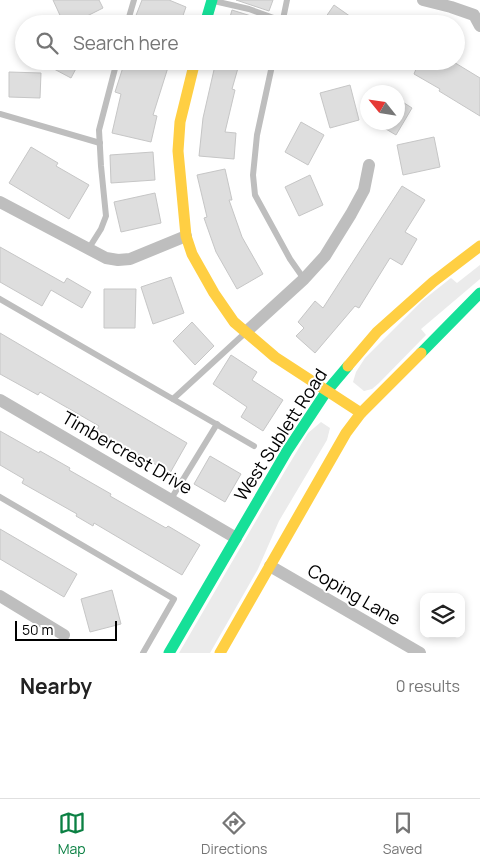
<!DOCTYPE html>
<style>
:root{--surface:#fff;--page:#f6f6f6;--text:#222;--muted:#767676;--line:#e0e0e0;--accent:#0b8043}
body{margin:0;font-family:Manrope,sans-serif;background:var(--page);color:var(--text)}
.controls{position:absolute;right:15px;bottom:15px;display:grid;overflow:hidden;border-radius:10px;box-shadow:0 2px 8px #0003}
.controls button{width:45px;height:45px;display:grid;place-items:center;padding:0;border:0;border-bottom:1px solid var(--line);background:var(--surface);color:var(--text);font:25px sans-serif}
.compass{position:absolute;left:360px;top:85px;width:45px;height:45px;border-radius:50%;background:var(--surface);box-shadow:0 2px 8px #0003;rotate:300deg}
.scale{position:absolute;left:15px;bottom:12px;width:102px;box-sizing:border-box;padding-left:5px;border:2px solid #000;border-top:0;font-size:14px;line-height:18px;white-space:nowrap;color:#000;-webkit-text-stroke:4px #fff;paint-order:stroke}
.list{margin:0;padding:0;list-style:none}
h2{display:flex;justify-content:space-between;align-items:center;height:65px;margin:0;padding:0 20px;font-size:21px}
h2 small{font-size:16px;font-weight:400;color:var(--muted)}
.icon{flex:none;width:28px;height:28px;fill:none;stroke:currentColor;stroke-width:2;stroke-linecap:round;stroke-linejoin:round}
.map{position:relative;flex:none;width:480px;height:653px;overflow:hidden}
.search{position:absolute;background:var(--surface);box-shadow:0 2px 8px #0003;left:15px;right:15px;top:15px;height:55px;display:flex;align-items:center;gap:12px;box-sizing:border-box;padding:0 18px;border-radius:28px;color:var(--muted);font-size:19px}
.sheet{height:145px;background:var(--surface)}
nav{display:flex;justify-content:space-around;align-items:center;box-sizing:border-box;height:70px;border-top:1px solid var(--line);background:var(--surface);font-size:14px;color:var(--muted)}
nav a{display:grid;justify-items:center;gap:2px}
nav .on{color:var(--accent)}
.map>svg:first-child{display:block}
</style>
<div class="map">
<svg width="480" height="653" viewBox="0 0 480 653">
<rect width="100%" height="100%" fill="#fff"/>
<g fill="#ebebeb">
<path d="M 480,265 L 480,279 L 421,329 L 426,335 L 379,383 L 372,389 L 364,391 L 353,382 L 356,372 L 365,358 L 422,301 L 451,278 L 457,283 Z"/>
<path d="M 321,422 L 330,428 L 327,440 L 279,521 L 258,569 L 210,653 L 179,653 L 285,471 L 308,433 Z"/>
</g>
<g fill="#dedede" stroke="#c6c6c6">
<path d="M 53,0 L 99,0 L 103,8 L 71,24 L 64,24 Z"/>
<path d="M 142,0 L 169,0 L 186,7 L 180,24 L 150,24 L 135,18 Z"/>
<path d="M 236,0 L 273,0 L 269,11 Z"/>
<path d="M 334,5 L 361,24 L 321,24 Z"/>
<path d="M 232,10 L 267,21 L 266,24 L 228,24 Z"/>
<path d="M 39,61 L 80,61 L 71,78 Z"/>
<path d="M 125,61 L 170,61 L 153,115 L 157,116 L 151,142 L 112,133 L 121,94 L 115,92 Z"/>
<path d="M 216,61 L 240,61 L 232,89 L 235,90 L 225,132 L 236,133 L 234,159 L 199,156 L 203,118 Z"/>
<path d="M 399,61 L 452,61 L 480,78 L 480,116 L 439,91 L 440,89 L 414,74 L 416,69 Z"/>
<path d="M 9,72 L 41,73 L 40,98 L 9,97 Z"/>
<path d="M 350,85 L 359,120 L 330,128 L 320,93 Z"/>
<path d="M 398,99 L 412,108 L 396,135 L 374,122 L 398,122 Z"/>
<path d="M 301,122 L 324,135 L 308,165 L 285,152 Z"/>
<path d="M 434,137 L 440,167 L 403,175 L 397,145 Z"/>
<path d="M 31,147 L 58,163 L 56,166 L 89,185 L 69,219 L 9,183 Z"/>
<path d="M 153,152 L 155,180 L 111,183 L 110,155 Z"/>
<path d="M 225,169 L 232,200 L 229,200 L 242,237 L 263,274 L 237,289 L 216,252 L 204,218 L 207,217 L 197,175 Z"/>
<path d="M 310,175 L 323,205 L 299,216 L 285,187 Z"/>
<path d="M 402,186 L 425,200 L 405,232 L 417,239 L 402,265 L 390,258 L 359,308 L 355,306 L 315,353 L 296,336 L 304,328 L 298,322 L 315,301 L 323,308 Z"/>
<path d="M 155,193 L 161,223 L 121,232 L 114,202 Z"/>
<path d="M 0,247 L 64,283 L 67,278 L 91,292 L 82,308 L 51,290 L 42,306 L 0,282 Z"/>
<path d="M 171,277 L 184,313 L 153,324 L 141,287 Z"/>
<path d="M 104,289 L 136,289 L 135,328 L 104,328 Z"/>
<path d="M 192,322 L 214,346 L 195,365 L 173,341 Z"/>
<path d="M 0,333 L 187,443 L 170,473 L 97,430 L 99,426 L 40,392 L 38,395 L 0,374 Z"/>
<path d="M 231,355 L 257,372 L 252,380 L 283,400 L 263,431 L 241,417 L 247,407 L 213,384 Z"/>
<path d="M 0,431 L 39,453 L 40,451 L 70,468 L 69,470 L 111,494 L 110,496 L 166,528 L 168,526 L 200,545 L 182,575 L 94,523 L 93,526 L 76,516 L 77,514 L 22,483 L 24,479 L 0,465 Z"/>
<path d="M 210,456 L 241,474 L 225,502 L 194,484 Z"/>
<path d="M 0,529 L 77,574 L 64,597 L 0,559 Z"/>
<path d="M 112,590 L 121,624 L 90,632 L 81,599 Z"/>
</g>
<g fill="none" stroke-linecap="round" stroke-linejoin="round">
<g stroke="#bebebe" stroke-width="6">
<path d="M 214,1 L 249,9 L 282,21"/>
<path d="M 127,24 L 134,0"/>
<path d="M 282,24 L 287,0"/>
<path d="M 273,61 L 257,135 L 253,175 L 255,195 L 290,259 L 304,279"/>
<path d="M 0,114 L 100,143"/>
<path d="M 89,248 L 101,229 L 106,216 L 101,166 L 99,130 L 117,61"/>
<path d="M 0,299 L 254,446"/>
<path d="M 173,399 L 244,334"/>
<path d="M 0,497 L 174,599 L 143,653"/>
<path d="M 171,499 L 217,424"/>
</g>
<g stroke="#bebebe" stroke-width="12">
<path d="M 423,0 L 451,7 L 474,15 L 480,26"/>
<path d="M 0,202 L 106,258 L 118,260 L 130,259 L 186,236"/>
<path d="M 246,332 L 304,279 L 325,256 L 351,214 L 364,190 L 369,165"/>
<path d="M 0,400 L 236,538"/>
<path d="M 270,566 L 420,653"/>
<path d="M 0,596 L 64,635"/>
</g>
<g stroke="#16e098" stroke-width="11">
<path d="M 205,24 L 212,0"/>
<path d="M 421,353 L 480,293"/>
<path d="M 169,653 L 287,451 L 326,392 L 348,366"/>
</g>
<g stroke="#ffcf43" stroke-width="11">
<path d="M 195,61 L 180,122 L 178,151 L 186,236 L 192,254 L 214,293 L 234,322 L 275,357 L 361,413"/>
<path d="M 348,366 L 377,332 L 433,282 L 480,246"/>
<path d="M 220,653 L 346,433 L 361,413 L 421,353"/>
</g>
</g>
<g text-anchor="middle" stroke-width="4" stroke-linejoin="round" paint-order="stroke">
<g font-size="18" fill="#000" stroke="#fff">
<text transform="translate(281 435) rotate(-57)" y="6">West Sublett Road</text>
<text transform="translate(127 453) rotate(30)" y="6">Timbercrest Drive</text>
<text transform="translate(354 595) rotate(30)" y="6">Coping Lane</text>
</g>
</g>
</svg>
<div class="controls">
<button><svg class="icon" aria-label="layers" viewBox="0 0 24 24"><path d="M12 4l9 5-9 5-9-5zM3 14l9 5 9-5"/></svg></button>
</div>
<svg class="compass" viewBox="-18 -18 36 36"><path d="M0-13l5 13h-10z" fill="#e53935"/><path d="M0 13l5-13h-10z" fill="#767676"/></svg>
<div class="scale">50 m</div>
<div class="search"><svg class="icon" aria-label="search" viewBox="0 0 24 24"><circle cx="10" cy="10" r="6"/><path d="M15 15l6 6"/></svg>Search here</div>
</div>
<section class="sheet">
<h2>Nearby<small>0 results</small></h2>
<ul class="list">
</ul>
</section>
<nav>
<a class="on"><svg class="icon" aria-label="map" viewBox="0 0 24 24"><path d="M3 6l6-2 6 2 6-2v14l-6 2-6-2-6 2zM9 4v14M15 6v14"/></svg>Map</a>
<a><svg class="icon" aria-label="directions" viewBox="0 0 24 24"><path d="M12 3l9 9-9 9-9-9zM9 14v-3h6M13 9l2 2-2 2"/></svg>Directions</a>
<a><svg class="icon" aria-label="saved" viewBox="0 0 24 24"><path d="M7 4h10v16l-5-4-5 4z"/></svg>Saved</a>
</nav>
